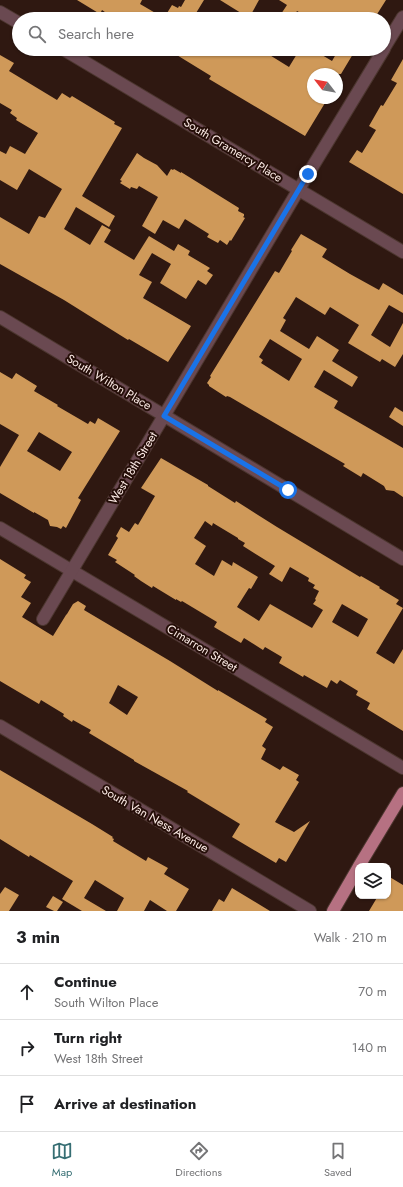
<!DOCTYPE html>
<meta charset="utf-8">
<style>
:root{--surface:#fff;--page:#f6f6f6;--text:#202124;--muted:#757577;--line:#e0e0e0;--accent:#366e73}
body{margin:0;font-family:Jost,sans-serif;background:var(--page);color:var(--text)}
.controls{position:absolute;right:12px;bottom:12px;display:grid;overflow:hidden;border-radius:8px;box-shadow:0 1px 3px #0004}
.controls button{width:36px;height:36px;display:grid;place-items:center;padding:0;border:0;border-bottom:1px solid var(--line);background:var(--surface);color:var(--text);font:20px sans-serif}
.compass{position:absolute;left:307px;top:68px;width:36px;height:36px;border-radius:50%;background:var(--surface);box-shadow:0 1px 3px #0004;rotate:301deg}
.stop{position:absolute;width:12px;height:12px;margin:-9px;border:3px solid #1a73e8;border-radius:50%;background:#fff}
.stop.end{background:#1a73e8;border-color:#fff;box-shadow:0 1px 4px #0008}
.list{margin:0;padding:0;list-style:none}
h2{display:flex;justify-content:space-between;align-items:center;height:52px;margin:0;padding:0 16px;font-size:17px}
h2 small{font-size:13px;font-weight:400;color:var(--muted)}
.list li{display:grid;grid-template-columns:26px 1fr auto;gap:12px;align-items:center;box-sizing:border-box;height:56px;padding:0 16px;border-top:1px solid var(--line)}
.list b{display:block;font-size:15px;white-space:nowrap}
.list p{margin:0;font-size:13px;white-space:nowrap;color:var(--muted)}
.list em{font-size:13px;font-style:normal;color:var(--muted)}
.icon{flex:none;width:22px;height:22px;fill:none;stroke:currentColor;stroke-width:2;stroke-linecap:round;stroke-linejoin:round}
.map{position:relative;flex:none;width:403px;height:911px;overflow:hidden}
.search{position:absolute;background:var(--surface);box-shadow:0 1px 3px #0004;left:12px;right:12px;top:12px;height:44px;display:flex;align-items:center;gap:10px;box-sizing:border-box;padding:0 14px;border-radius:22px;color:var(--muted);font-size:15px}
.sheet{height:220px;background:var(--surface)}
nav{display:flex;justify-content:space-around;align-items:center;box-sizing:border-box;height:56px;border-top:1px solid var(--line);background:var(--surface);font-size:11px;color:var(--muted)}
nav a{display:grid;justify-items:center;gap:2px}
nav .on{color:var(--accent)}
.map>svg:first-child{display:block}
</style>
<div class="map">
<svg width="403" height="911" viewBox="0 0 403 911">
<rect width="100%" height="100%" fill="#2f1811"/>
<g fill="#cf9959" fill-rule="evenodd">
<path d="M 77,0 L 142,0 L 140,4 L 164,18 L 172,5 L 178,8 L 179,6 L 181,7 L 185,0 L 204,0 L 193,18 L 196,19 L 115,19 L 102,10 L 100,14 Z"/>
<path d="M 220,0 L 259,0 L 249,18 Z"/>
<path d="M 279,0 L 386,0 L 374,19 L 311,19 L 297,11 L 292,19 L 290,19 L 281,14 L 287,5 Z"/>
<path d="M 167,49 L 271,49 L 268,54 L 289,67 L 300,49 L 312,49 L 332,61 L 339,49 L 356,49 L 341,74 L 313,74 L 313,98 L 328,98 L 305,136 L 209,79 L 211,76 Z"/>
<path d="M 0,55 L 14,63 L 9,71 L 57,100 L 62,93 L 70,98 L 72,96 L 115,122 L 114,124 L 122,128 L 82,196 L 115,216 L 109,227 L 76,207 L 64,229 L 90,245 L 102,225 L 111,230 L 104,242 L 134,260 L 149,236 L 174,251 L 178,244 L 190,251 L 188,255 L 210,268 L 207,271 L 213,275 L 206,285 L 198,280 L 186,299 L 160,283 L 171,264 L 152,253 L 139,275 L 152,282 L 143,298 L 191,326 L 168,362 L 129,339 L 128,340 L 64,300 L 0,264 L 0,217 L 29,234 L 39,216 L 45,218 L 62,189 L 29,169 L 17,190 L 0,180 L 0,151 L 6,154 L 10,146 L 25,154 L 38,133 L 16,120 L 17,118 L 10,113 L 12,110 L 0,103 Z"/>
<path d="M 403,59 L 403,194 L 349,162 L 357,150 L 362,153 L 376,130 L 369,126 L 381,105 L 383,106 L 397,83 L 391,80 Z"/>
<path d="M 137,153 L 144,158 L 157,165 L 167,176 L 171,169 L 173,170 L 174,169 L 181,173 L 181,172 L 239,208 L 238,211 L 244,214 L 244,216 L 243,217 L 245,218 L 231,241 L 230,240 L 227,245 L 220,240 L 218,243 L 207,237 L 209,234 L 185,219 L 179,229 L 163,220 L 155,234 L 142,226 L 158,197 L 139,186 L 137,189 L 131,187 L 130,189 L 120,183 L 122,181 L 120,180 Z"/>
<path d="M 301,234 L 327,249 L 322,257 L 350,274 L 379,290 L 383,283 L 403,295 L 403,313 L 389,305 L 371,335 L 390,347 L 403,323 L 403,354 L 395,367 L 382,359 L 380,362 L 348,343 L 359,325 L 330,307 L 325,315 L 296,297 L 283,318 L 286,320 L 280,331 L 309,349 L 317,336 L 339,350 L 332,361 L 358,377 L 352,387 L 324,370 L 314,387 L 338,401 L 334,408 L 403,448 L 403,497 L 394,491 L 386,490 L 384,486 L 363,473 L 361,477 L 343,466 L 345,464 L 230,397 L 227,396 L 226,397 L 209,386 L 209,385 L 207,383 L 211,377 L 210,376 L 275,271 L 279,273 L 292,251 L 291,250 ZM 270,339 L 302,359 L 289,381 L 261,363 L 263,360 L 259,357 Z"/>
<path d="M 0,372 L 12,379 L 16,373 L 37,386 L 34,391 L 58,405 L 57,406 L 88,424 L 90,421 L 95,424 L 98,418 L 120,431 L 78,498 L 81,500 L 66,528 L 63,526 L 61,529 L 57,527 L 50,526 L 48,520 L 34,512 L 34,513 L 0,493 L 0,467 L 19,435 L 0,424 ZM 39,432 L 72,452 L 60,471 L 27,451 Z"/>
<path d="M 395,407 L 403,412 L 403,426 L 389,417 Z"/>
<path d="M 161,458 L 208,485 L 208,486 L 235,503 L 236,501 L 277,527 L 360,577 L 361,576 L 380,587 L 379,588 L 399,600 L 396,604 L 403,608 L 376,653 L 394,664 L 403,649 L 403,731 L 367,709 L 370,703 L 356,695 L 358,691 L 340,680 L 337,684 L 331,680 L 327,688 L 304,675 L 303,677 L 279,663 L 282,657 L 265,647 L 263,650 L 244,638 L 241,643 L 214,627 L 217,622 L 182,601 L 181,602 L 176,599 L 176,600 L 153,586 L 152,588 L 141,581 L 134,576 L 135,575 L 115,562 L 117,560 L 108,555 L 118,538 L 116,536 L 121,527 L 129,532 L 135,523 L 138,525 L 155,496 L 141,488 ZM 205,521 L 212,526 L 213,523 L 238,538 L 238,539 L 245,543 L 243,546 L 275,566 L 269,574 L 282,582 L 290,567 L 309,578 L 308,581 L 315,585 L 313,588 L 319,591 L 315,599 L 316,600 L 313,604 L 323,610 L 312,628 L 270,604 L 259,621 L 237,607 L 249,588 L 251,589 L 258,577 L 233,562 L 232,566 L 222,560 L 214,576 L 195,564 L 206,546 L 194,538 ZM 342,604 L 368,619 L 358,637 L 332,622 Z"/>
<path d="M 0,559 L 26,575 L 24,578 L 31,582 L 21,597 L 31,603 L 22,617 L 53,636 L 66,615 L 67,614 L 73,604 L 78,601 L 86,606 L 84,610 L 170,661 L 218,691 L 218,690 L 267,719 L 265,722 L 273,727 L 262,746 L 266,749 L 261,759 L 280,770 L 283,766 L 299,775 L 296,780 L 299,782 L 275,822 L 294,832 L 310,821 L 286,862 L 279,858 L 276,863 L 232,837 L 240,824 L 187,792 L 188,791 L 134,761 L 134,760 L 89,733 L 91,730 L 73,720 L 72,722 L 63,716 L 64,714 L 41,700 L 39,704 L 0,681 ZM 118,685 L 138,697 L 127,715 L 109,703 Z"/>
<path d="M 0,770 L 92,824 L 113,837 L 112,838 L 114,839 L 113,841 L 146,861 L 148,857 L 168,868 L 164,874 L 189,889 L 176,911 L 167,911 L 150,900 L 144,911 L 117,911 L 124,898 L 95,880 L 84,898 L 106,911 L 82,911 L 62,899 L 73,881 L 30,855 L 29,857 L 0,839 Z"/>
<path d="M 388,876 L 403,885 L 403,911 L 369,911 L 378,896 L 388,896 Z"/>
<path d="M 5,887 L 19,895 L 9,911 L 0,911 L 0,894 Z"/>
<path d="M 232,888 L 270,911 L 212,911 L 219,899 L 224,902 Z"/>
<path d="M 53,896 L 63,902 L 57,911 L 54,911 L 46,907 Z"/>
</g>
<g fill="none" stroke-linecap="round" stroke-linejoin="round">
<defs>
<g id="minor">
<path d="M 0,12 L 19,23"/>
<path d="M 384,48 L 403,17"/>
<path d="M 63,49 L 403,252"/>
<path d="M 0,317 L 403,559"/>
<path d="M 0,528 L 403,768"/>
<path d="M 43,619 L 299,189 L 384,49"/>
<path d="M 0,726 L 310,911"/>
</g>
<g id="major">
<path d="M 359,866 L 403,793"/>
<path d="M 333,911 L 358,868"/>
</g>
</defs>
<use href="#minor" stroke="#4c362f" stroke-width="14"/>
<use href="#major" stroke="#4c362f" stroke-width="14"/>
<use href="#minor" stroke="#6a4951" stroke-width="12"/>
<use href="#major" stroke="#b67182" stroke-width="12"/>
</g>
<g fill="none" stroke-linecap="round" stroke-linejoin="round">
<path stroke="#1a73e8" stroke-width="5" d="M 288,490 L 164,416 L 308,174"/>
</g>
<g text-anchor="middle" stroke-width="4" stroke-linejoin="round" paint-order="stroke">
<g font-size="12" fill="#fdece7" stroke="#250e08">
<text transform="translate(233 150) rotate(31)" y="4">South Gramercy Place</text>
<text transform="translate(109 382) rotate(31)" y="4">South Wilton Place</text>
<text transform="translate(133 468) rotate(-59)" y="4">West 18th Street</text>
<text transform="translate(202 648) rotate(31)" y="4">Cimarron Street</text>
<text transform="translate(155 819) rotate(30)" y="4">South Van Ness Avenue</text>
</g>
</g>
</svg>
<div class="controls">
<button><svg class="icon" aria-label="layers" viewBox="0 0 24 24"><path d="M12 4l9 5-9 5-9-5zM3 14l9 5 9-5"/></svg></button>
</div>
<svg class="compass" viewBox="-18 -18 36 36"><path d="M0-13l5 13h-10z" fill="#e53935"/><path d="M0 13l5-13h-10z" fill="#757577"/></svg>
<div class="stop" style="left:288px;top:490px"></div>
<div class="stop end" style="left:308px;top:174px"></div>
<div class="search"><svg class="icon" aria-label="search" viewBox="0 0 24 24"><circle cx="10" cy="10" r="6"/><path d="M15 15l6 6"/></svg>Search here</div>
</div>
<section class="sheet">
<h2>3 min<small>Walk · 210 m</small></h2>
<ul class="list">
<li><svg class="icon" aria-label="ahead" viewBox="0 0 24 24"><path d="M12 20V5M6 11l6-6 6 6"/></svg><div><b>Continue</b><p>South Wilton Place</p></div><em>70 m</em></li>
<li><svg class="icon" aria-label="right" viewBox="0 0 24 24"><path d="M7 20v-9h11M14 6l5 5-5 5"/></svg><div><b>Turn right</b><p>West 18th Street</p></div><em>140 m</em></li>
<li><svg class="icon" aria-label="arrive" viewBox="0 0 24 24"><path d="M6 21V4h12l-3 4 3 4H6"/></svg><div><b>Arrive at destination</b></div></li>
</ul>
</section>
<nav>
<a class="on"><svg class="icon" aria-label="map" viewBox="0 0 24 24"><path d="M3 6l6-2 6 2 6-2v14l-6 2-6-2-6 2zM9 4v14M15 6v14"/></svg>Map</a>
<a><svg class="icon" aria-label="directions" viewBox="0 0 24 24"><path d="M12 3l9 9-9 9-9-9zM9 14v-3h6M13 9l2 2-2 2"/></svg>Directions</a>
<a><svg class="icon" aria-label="saved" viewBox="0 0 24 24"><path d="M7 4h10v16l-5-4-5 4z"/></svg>Saved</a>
</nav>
